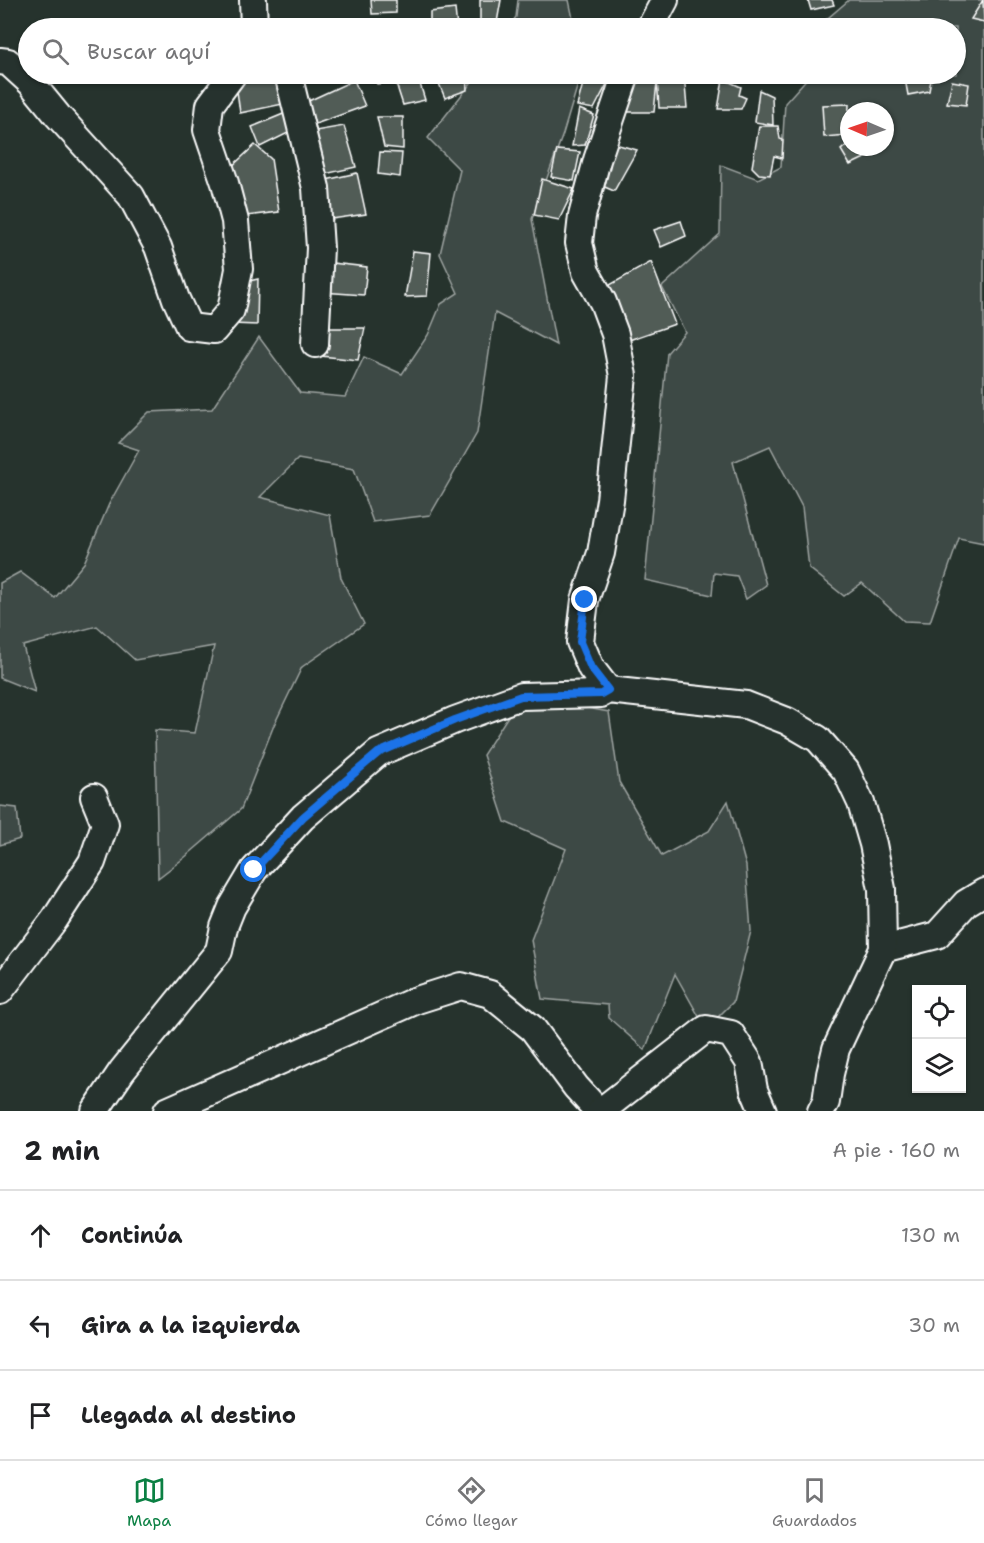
<!DOCTYPE html>
<html lang="es">
<meta charset="utf-8">
<style>
:root{--surface:#fff;--page:#f6f6f6;--text:#202124;--muted:#757577;--line:#e0e0e0;--accent:#0b8043}
body{margin:0;font-family:"Shantell Sans",sans-serif;background:var(--page);color:var(--text)}
.controls{position:absolute;right:18px;bottom:18px;display:grid;overflow:hidden;border-radius:0px;box-shadow:0 2px 4px #0004}
.controls button{width:54px;height:54px;display:grid;place-items:center;padding:0;border:0;border-bottom:2px solid var(--line);background:var(--surface);color:var(--text);font:30px sans-serif}
.compass{position:absolute;left:840px;top:102px;width:54px;height:54px;border-radius:50%;background:var(--surface);box-shadow:0 2px 4px #0004;rotate:272deg}
.stop{position:absolute;width:18px;height:18px;margin:-14px;border:4px solid #1a73e8;border-radius:50%;background:#fff}
.stop.end{background:#1a73e8;border-color:#fff;box-shadow:0 2px 6px #0008}
.list{margin:0;padding:0;list-style:none}
h2{display:flex;justify-content:space-between;align-items:center;height:78px;margin:0;padding:0 24px;font-size:26px}
h2 small{font-size:20px;font-weight:400;color:var(--muted)}
.list li{display:grid;grid-template-columns:39px 1fr auto;gap:18px;align-items:center;box-sizing:border-box;height:90px;padding:0 24px;border-top:2px solid var(--line)}
.list b{display:block;font-size:22px;white-space:nowrap}
.list em{font-size:20px;font-style:normal;color:var(--muted)}
.icon{flex:none;width:33px;height:33px;fill:none;stroke:currentColor;stroke-width:2;stroke-linecap:round;stroke-linejoin:round}
.map{position:relative;flex:none;width:984px;height:1111px;overflow:hidden}
.search{position:absolute;background:var(--surface);box-shadow:0 2px 4px #0004;left:18px;right:18px;top:18px;height:66px;display:flex;align-items:center;gap:15px;box-sizing:border-box;padding:0 21px;border-radius:33px;color:var(--muted);font-size:22px}
.sheet{height:348px;background:var(--surface)}
nav{display:flex;justify-content:space-around;align-items:center;box-sizing:border-box;height:84px;border-top:2px solid var(--line);background:var(--surface);font-size:16px;color:var(--muted)}
nav a{display:grid;justify-items:center;gap:3px}
nav .on{color:var(--accent)}
.map>svg:first-child{display:block}
</style>
<div class="map">
<svg width="984" height="1111" viewBox="0 0 984 1111">
<rect width="100%" height="100%" fill="#26332d"/>
<filter id="ink" filterUnits="userSpaceOnUse"><feTurbulence type="fractalNoise" baseFrequency=".0167" numOctaves="2"/><feDisplacementMap in="SourceGraphic" scale="12" xChannelSelector="R" yChannelSelector="G"/><feConvolveMatrix kernelMatrix="1 2 1 2 8 2 1 2 1" color-interpolation-filters="sRGB"/></filter>
<g filter="url(#ink)">
<g fill="#3e4944" stroke="#9ea4a2" stroke-width="1.5" fill-rule="evenodd">
<path d="M 518,0 L 569,0 L 575,28 L 508,28 L 516,17 Z"/>
<path d="M 849,0 L 984,0 L 984,543 L 959,538 L 930,622 L 904,621 L 862,583 L 844,596 L 809,568 L 802,507 L 770,446 L 733,462 L 766,585 L 746,599 L 737,576 L 714,573 L 712,595 L 645,580 L 667,353 L 685,332 L 662,287 L 720,234 L 721,165 L 758,179 L 781,167 L 785,103 L 811,74 L 956,74 L 956,28 L 834,28 L 821,24 ZM 849,111 L 885,111 L 885,147 L 849,147 Z"/>
<path d="M 478,74 L 581,74 L 563,134 L 532,219 L 556,345 L 495,313 L 477,433 L 430,515 L 373,522 L 354,469 L 298,459 L 260,497 L 330,515 L 341,578 L 364,624 L 302,667 L 274,725 L 241,809 L 184,858 L 158,878 L 155,730 L 195,733 L 214,646 L 135,660 L 97,626 L 23,646 L 35,692 L 0,678 L 0,583 L 20,572 L 55,598 L 84,563 L 109,504 L 139,450 L 118,443 L 149,412 L 212,409 L 259,337 L 300,393 L 345,397 L 364,357 L 402,374 L 428,335 L 441,304 L 458,293 L 440,254 L 460,170 L 428,138 Z"/>
<path d="M 521,696 L 609,712 L 619,782 L 662,856 L 709,831 L 728,801 L 746,866 L 751,931 L 733,1002 L 706,1029 L 675,974 L 645,1050 L 609,1018 L 608,1005 L 542,999 L 531,940 L 566,849 L 505,822 L 483,755 Z"/>
<path d="M 0,806 L 17,808 L 20,839 L 0,845 Z"/>
</g>
<g fill="#515c57" stroke="#fff" stroke-width="1.5">
<path d="M 371,0 L 396,0 L 396,13 L 372,14 Z"/>
<path d="M 480,0 L 501,0 L 496,28 L 480,25 Z"/>
<path d="M 808,0 L 832,0 L 834,5 L 811,10 Z"/>
<path d="M 983,0 L 984,22 L 971,19 Z"/>
<path d="M 455,9 L 457,28 L 430,28 L 430,12 Z"/>
<path d="M 246,74 L 277,74 L 283,104 L 240,113 L 235,76 Z"/>
<path d="M 371,74 L 389,74 L 393,82 L 377,84 Z"/>
<path d="M 393,74 L 417,74 L 425,100 L 403,105 Z"/>
<path d="M 466,74 L 467,90 L 445,98 L 438,81 Z"/>
<path d="M 667,74 L 684,74 L 687,108 L 659,108 L 657,78 Z"/>
<path d="M 925,74 L 932,74 L 929,91 L 908,95 L 905,79 Z"/>
<path d="M 585,76 L 608,82 L 594,109 L 577,106 Z"/>
<path d="M 636,76 L 657,82 L 654,112 L 622,112 Z"/>
<path d="M 723,79 L 741,87 L 739,95 L 746,98 L 741,109 L 718,109 Z"/>
<path d="M 354,80 L 365,106 L 310,126 L 302,104 Z"/>
<path d="M 952,81 L 969,84 L 966,105 L 947,103 Z"/>
<path d="M 759,90 L 772,96 L 773,125 L 755,122 Z"/>
<path d="M 849,104 L 848,135 L 824,137 L 822,105 Z"/>
<path d="M 579,109 L 594,115 L 585,145 L 572,146 Z"/>
<path d="M 293,110 L 292,131 L 260,147 L 252,127 Z"/>
<path d="M 377,117 L 403,117 L 403,149 L 384,147 Z"/>
<path d="M 344,126 L 356,167 L 325,174 L 309,132 Z"/>
<path d="M 759,126 L 778,126 L 780,139 L 783,140 L 782,158 L 774,156 L 770,175 L 759,174 L 752,167 Z"/>
<path d="M 849,143 L 849,147 L 869,147 L 873,154 L 850,165 L 841,150 Z"/>
<path d="M 615,144 L 637,150 L 614,191 L 600,185 Z"/>
<path d="M 255,145 L 271,159 L 279,212 L 246,216 L 228,170 Z"/>
<path d="M 557,150 L 580,152 L 574,181 L 551,177 Z"/>
<path d="M 380,152 L 402,153 L 400,177 L 378,174 Z"/>
<path d="M 357,173 L 366,214 L 325,220 L 317,182 Z"/>
<path d="M 542,179 L 574,189 L 559,220 L 534,215 Z"/>
<path d="M 681,221 L 686,236 L 661,247 L 654,230 Z"/>
<path d="M 413,251 L 431,253 L 427,296 L 405,297 Z"/>
<path d="M 323,262 L 367,267 L 364,295 L 322,292 Z"/>
<path d="M 651,262 L 675,324 L 629,340 L 608,286 Z"/>
<path d="M 258,279 L 257,325 L 232,324 L 236,284 Z"/>
<path d="M 322,328 L 365,328 L 358,360 L 321,356 Z"/>
</g>
<g fill="none" stroke-linecap="round" stroke-linejoin="round">
<defs>
<g id="minor">
<path d="M 253,0 L 254,28"/>
<path d="M 650,28 L 665,0"/>
<path d="M 0,61 L 8,62 L 31,83 L 58,116 L 131,196 L 158,247 L 176,299 L 189,327 L 214,330 L 231,310 L 239,269 L 235,221 L 225,183 L 207,130 L 210,105 L 233,74"/>
<path d="M 288,74 L 316,188 L 320,248 L 315,344"/>
<path d="M 608,690 L 591,668 L 580,642 L 585,600 L 601,553 L 610,500 L 623,376 L 615,334 L 603,302 L 586,272 L 579,243 L 582,216 L 597,160 L 626,74"/>
<path d="M 883,949 L 937,935 L 966,903 L 984,892"/>
<path d="M 0,991 L 55,919 L 92,862 L 105,824 L 94,797"/>
<path d="M 95,1111 L 122,1071 L 219,951 L 224,927 L 232,907 L 254,870 L 303,817 L 378,753 L 455,720 L 521,696 L 601,694 L 608,690 L 746,705 L 787,721 L 818,739 L 846,771 L 861,803 L 873,844 L 882,889 L 883,949 L 836,1049 L 830,1074 L 826,1102 L 821,1111"/>
<path d="M 167,1111 L 417,1000 L 461,986 L 490,994 L 533,1029 L 576,1087 L 598,1111"/>
<path d="M 601,1111 L 706,1029 L 731,1034 L 749,1062 L 754,1090 L 763,1111"/>
</g>
</defs>
<use href="#minor" stroke="#fff" stroke-width="30"/>
<use href="#minor" stroke="#26332d" stroke-width="26"/>
</g>
</g>
<g fill="none" stroke-linecap="round" stroke-linejoin="round" filter="url(#ink)">
<path stroke="#1a73e8" stroke-width="8" d="M 254,870 L 303,817 L 378,753 L 455,720 L 521,696 L 601,694 L 608,690 L 591,668 L 580,642 L 585,600"/>
</g>
</svg>
<div class="controls">
<button><svg class="icon" aria-label="locate" viewBox="0 0 24 24"><circle cx="12" cy="12" r="6"/><path d="M12 2v4M12 18v4M2 12h4M18 12h4"/></svg></button>
<button><svg class="icon" aria-label="layers" viewBox="0 0 24 24"><path d="M12 4l9 5-9 5-9-5zM3 14l9 5 9-5"/></svg></button>
</div>
<svg class="compass" viewBox="-18 -18 36 36"><path d="M0-13l5 13h-10z" fill="#e53935"/><path d="M0 13l5-13h-10z" fill="#757577"/></svg>
<div class="stop" style="left:254px;top:870px"></div>
<div class="stop end" style="left:585px;top:600px"></div>
<div class="search"><svg class="icon" aria-label="search" viewBox="0 0 24 24"><circle cx="10" cy="10" r="6"/><path d="M15 15l6 6"/></svg>Buscar aquí</div>
</div>
<section class="sheet">
<h2>2 min<small>A pie · 160 m</small></h2>
<ul class="list">
<li><svg class="icon" aria-label="ahead" viewBox="0 0 24 24"><path d="M12 20V5M6 11l6-6 6 6"/></svg><div><b>Continúa</b></div><em>130 m</em></li>
<li><svg class="icon" aria-label="left" viewBox="0 0 24 24"><path d="M17 20v-9H6M10 6l-5 5 5 5"/></svg><div><b>Gira a la izquierda</b></div><em>30 m</em></li>
<li><svg class="icon" aria-label="arrive" viewBox="0 0 24 24"><path d="M6 21V4h12l-3 4 3 4H6"/></svg><div><b>Llegada al destino</b></div></li>
</ul>
</section>
<nav>
<a class="on"><svg class="icon" aria-label="map" viewBox="0 0 24 24"><path d="M3 6l6-2 6 2 6-2v14l-6 2-6-2-6 2zM9 4v14M15 6v14"/></svg>Mapa</a>
<a><svg class="icon" aria-label="directions" viewBox="0 0 24 24"><path d="M12 3l9 9-9 9-9-9zM9 14v-3h6M13 9l2 2-2 2"/></svg>Cómo llegar</a>
<a><svg class="icon" aria-label="saved" viewBox="0 0 24 24"><path d="M7 4h10v16l-5-4-5 4z"/></svg>Guardados</a>
</nav>
